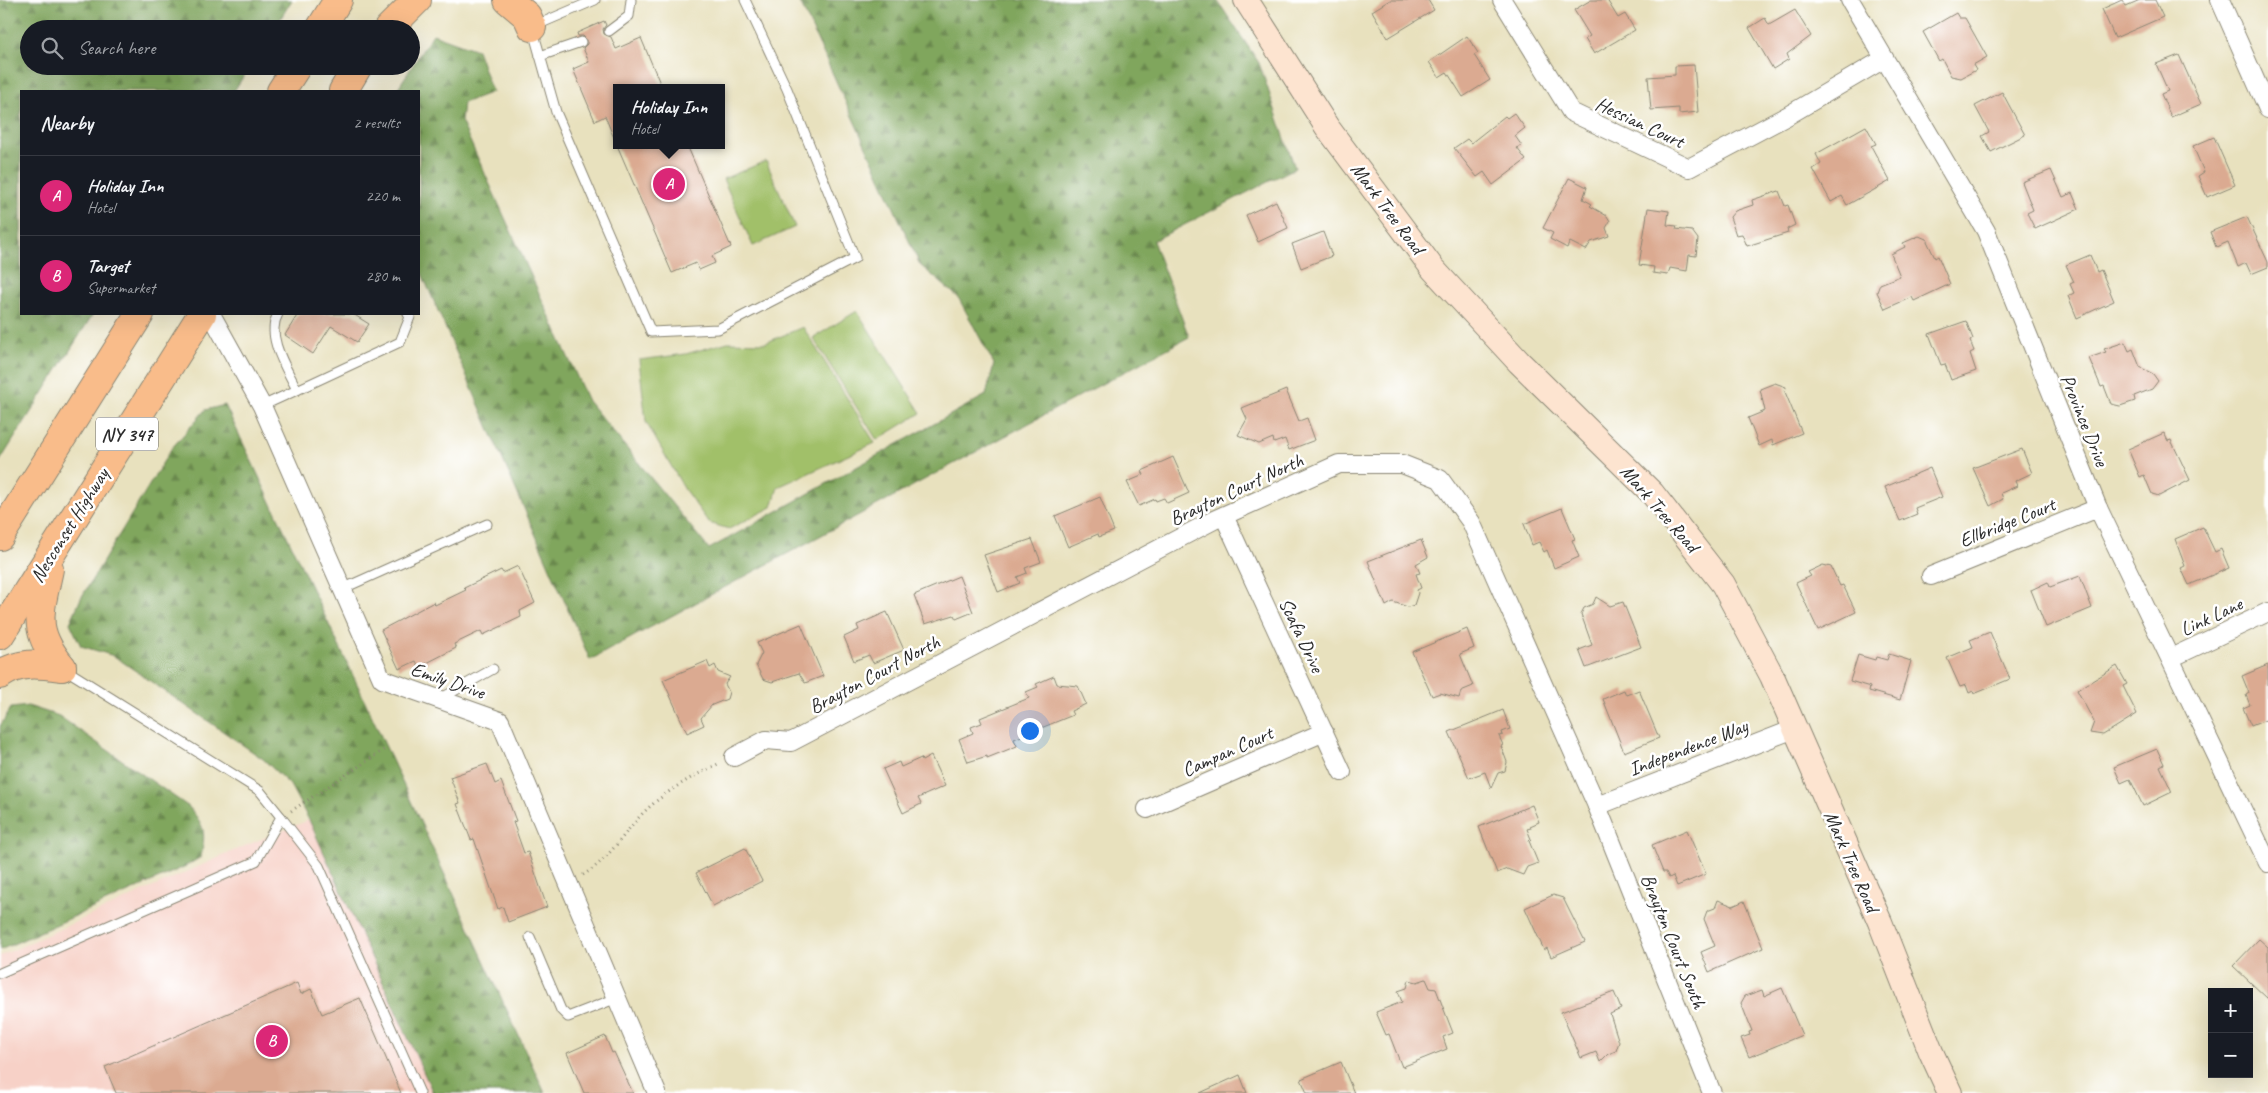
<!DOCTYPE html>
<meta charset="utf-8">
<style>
:root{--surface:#171b24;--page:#20242c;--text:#f1f3f6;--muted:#9ea1a6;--line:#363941;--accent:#db2777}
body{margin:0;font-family:Caveat,sans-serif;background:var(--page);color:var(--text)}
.controls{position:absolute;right:15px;bottom:15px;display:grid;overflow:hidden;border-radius:0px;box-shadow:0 5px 20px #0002}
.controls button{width:45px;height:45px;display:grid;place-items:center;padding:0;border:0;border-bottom:1px solid var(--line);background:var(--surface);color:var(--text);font:25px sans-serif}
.you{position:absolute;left:1029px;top:730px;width:18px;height:18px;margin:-12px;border:4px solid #fff;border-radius:50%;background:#1a73e8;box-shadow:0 0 0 8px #1a73e833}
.badge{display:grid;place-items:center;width:32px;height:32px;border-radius:50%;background:var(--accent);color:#fff;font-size:16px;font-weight:700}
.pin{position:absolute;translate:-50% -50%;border:2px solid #fff;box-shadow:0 1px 5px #0006}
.popup{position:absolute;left:613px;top:84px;width:112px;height:65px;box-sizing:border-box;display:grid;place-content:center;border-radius:0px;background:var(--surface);filter:drop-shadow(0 1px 4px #0005);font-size:16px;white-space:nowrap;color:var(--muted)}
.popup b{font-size:19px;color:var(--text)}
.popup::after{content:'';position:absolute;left:50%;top:100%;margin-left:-10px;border:10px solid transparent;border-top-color:var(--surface)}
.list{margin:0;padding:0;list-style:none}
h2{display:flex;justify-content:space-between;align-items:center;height:65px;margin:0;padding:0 20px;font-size:21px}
h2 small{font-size:16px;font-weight:400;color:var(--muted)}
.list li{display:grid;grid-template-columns:32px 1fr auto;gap:15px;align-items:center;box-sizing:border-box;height:80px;padding:0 20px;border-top:1px solid var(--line)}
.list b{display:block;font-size:19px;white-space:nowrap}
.list p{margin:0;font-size:16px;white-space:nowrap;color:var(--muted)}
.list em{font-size:16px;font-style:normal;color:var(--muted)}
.icon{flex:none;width:28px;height:28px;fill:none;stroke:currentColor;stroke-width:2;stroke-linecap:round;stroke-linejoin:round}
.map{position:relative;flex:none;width:2268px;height:1093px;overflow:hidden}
.search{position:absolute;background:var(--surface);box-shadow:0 5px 20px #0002;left:20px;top:20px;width:400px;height:55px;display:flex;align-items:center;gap:12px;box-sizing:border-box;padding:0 18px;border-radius:28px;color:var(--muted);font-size:19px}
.panel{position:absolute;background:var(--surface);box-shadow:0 5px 20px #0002;left:20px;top:90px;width:400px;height:225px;border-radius:0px}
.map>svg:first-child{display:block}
</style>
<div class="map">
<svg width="2268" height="1093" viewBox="0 0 2268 1093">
<defs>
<pattern id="forest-firs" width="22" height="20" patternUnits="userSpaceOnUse" patternTransform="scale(1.25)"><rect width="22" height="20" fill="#80a65d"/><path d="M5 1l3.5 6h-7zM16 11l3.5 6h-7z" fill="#69874d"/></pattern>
</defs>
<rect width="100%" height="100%" fill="#fff"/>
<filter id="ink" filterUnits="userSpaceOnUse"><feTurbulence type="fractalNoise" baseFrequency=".02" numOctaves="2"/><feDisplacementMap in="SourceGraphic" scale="10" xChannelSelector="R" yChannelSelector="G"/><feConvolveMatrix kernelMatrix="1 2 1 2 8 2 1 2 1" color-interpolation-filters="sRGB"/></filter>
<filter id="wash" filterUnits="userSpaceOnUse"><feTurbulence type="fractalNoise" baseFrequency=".0096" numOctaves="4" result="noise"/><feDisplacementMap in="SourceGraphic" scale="20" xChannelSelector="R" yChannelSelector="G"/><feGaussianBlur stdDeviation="1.12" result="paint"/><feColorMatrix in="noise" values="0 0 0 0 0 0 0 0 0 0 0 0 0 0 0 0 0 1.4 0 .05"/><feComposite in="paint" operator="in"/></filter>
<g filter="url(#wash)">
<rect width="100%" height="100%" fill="#e8e1be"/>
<path fill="#f7d1c7" d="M 309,820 L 433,1093 L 0,1093 L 0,956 L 242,847 Z"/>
<g fill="url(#forest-firs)" stroke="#566844">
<path d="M 0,0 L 292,0 L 274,29 L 29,29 L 29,66 L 250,66 L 234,91 L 21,91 L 21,314 L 93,314 L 0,461 Z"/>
<path d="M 799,0 L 1217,0 L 1259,63 L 1295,168 L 1153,241 L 1189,337 L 590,660 L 419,267 L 419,91 L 396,91 L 433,34 L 477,50 L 492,92 L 463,103 L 461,121 L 588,401 L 709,549 L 986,395 L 994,364 L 958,297 L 920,265 Z"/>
<path d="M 225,405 L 358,686 L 545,1093 L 433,1093 L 309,820 L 290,785 L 263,759 L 114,656 L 81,646 L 70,623 L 81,598 L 171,449 L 205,410 Z"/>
<path d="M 28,706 L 59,716 L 189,807 C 205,827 206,831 201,857 L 186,866 L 0,950 L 0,726 L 11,708 Z"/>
</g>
<g fill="#a1c069" stroke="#66764a">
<path d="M 766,161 L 795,227 L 753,246 L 723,179 Z"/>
<path d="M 857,311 L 921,413 L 877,440 L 813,338 Z"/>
<path d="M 803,327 L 875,443 L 778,487 L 772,507 L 729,529 L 709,523 L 685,490 L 646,422 L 639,360 L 686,354 L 728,342 L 765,343 Z"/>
</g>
<g id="blocks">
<g fill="#dbaa91">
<path d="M 1390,0 L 1428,0 L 1434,10 L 1388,38 L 1372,11 Z"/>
<path d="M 1591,0 L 1607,0 L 1618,18 L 1625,14 L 1635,30 L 1594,54 L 1585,39 L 1590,36 L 1574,10 Z"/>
<path d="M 2122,0 L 2126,6 L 2140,0 L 2155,0 L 2163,17 L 2115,38 L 2102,9 Z"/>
<path d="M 1795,10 L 1811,36 L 1787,54 L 1789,59 L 1773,69 L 1749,28 L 1765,18 L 1769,25 Z"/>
<path d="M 1956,13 L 1959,18 L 1965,18 L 1987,57 L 1973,65 L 1976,70 L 1961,78 L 1951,76 L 1942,59 L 1939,61 L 1923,32 Z"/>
<path d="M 604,21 L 606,25 L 603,29 L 604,34 L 611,37 L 616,49 L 641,38 L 662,88 L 616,88 L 616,143 L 605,116 L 595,121 L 573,69 L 589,62 L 583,48 L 587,44 L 587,40 L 583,36 L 578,36 L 577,33 Z"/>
<path d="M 1467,36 L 1478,53 L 1474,55 L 1490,80 L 1463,97 L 1447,72 L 1439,77 L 1429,62 Z"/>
<path d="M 2179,55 L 2201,104 L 2171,117 L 2161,94 L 2168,91 L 2156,64 Z"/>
<path d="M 1694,65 L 1698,112 L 1679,114 L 1679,108 L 1651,110 L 1648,77 L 1675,75 L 1675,66 Z"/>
<path d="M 2002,92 L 2025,135 L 1991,152 L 1982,136 L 1989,132 L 1975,106 Z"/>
<path d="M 1514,113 L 1525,128 L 1515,136 L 1522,146 L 1517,148 L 1526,160 L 1493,185 L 1484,172 L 1477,177 L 1454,148 L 1467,139 L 1471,143 L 1505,116 L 1507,118 Z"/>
<path d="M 1866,126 L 1876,144 L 1871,146 L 1890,181 L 1847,205 L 1842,196 L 1831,202 L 1813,169 L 1821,164 L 1816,154 Z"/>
<path d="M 2214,137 L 2235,185 L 2207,197 L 2198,176 L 2204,172 L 2193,146 Z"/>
<path d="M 617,145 L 687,145 L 731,247 L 712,256 L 715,263 L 699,270 L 696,263 L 672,273 Z"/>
<path d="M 2051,170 L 2063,197 L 2072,193 L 2079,209 L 2035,229 L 2027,213 L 2033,210 L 2022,182 Z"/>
<path d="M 1569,178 L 1587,187 L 1583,199 L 1592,204 L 1590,206 L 1607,216 L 1610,221 L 1606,228 L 1609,236 L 1591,242 L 1586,250 L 1570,242 L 1567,248 L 1550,239 L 1553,233 L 1543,228 Z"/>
<path d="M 1779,191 L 1785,206 L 1788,205 L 1795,225 L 1787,229 L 1788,233 L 1747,246 L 1742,234 L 1736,235 L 1730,217 L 1735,211 L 1753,205 L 1752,200 Z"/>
<path d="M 1276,201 L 1288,228 L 1258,242 L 1246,215 Z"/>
<path d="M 1648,208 L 1669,211 L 1667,225 L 1677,226 L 1676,229 L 1692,231 L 1698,239 L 1696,256 L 1689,255 L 1687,271 L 1670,268 L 1668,275 L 1653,273 L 1654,267 L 1639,265 Z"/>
<path d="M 2247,217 L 2268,262 L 2268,267 L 2251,274 L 2246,263 L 2238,267 L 2228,242 L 2216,247 L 2210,232 Z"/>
<path d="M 1323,232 L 1332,256 L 1301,268 L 1292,244 Z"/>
<path d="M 1919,236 L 1926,239 L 1935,258 L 1938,256 L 1950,284 L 1914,301 L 1912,297 L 1885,309 L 1877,292 L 1880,284 L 1900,276 L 1891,254 L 1905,247 L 1903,243 Z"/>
<path d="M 2090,255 L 2097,272 L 2101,270 L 2114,301 L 2077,318 L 2068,296 L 2074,293 L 2070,284 L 2074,282 L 2066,265 Z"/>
<path d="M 298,314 L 353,314 L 369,324 L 357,342 L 331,326 L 313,354 L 285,335 Z"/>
<path d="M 1966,321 L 1973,339 L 1970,341 L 1974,351 L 1970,353 L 1976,371 L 1951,380 L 1945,364 L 1941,365 L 1929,334 Z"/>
<path d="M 2125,342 L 2129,351 L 2133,349 L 2140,367 L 2153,374 L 2158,381 L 2152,389 L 2134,396 L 2135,401 L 2120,406 L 2111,404 L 2104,386 L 2101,387 L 2089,358 L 2106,352 L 2104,349 Z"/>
<path d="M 1775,383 L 1786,387 L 1785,392 L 1802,433 L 1773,445 L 1772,440 L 1759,446 L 1748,418 L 1765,411 L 1760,389 Z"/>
<path d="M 1286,390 L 1299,421 L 1307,418 L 1315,440 L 1289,450 L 1285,439 L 1274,443 L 1273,438 L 1259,444 L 1238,435 L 1247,419 L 1242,408 Z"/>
<path d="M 2164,433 L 2168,441 L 2171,440 L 2190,480 L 2159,496 L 2152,494 L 2144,475 L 2140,477 L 2128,449 Z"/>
<path d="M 2022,449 L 2032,473 L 2015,481 L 2017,486 L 2001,493 L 2003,499 L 1990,506 L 1973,468 Z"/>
<path d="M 1173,457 L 1189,493 L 1167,503 L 1164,498 L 1156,501 L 1155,499 L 1139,506 L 1127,482 L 1144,475 L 1142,471 Z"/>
<path d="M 1930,468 L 1942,497 L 1915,508 L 1917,514 L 1900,521 L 1885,487 Z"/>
<path d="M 1100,497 L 1114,531 L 1099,537 L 1098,534 L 1068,547 L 1055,516 Z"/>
<path d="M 1562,508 L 1575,539 L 1572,540 L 1579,557 L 1554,568 L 1547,550 L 1544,552 L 1539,542 L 1532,545 L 1524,524 Z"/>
<path d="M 2203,527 L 2215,552 L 2221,549 L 2229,568 L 2189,585 L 2181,568 L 2185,566 L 2175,539 Z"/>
<path d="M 1032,539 L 1041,562 L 1025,568 L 1027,573 L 1017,577 L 1020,583 L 998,592 L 984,555 Z"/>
<path d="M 1421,540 L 1428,557 L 1416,564 L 1420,573 L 1416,574 L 1421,588 L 1417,590 L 1418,593 L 1414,605 L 1408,607 L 1393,602 L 1386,606 L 1368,561 Z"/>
<path d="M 1823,565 L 1831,567 L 1840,586 L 1843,585 L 1856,612 L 1818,630 L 1796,583 L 1811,576 L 1808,572 Z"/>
<path d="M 518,566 L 535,603 L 520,611 L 521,617 L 483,635 L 481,631 L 454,644 L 456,648 L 419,667 L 416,661 L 399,669 L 381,630 L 434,602 L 435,605 L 466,590 L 464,588 L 501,570 L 503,573 Z"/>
<path d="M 959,576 L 973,612 L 956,619 L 954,615 L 925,624 L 914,595 Z"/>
<path d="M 2080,576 L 2092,608 L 2046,627 L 2031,590 L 2048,582 L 2050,587 Z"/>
<path d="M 1596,597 L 1610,606 L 1623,602 L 1641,647 L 1586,668 L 1579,650 L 1592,645 L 1581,614 L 1584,608 L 1593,604 Z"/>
<path d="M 887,612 L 904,650 L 873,663 L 869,655 L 854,661 L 844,637 L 859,630 L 857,625 Z"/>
<path d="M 801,624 L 823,676 L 805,683 L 799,673 L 772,682 L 763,679 L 756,665 L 762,653 L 757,643 Z"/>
<path d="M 1467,629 L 1474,648 L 1460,654 L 1473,686 L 1461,691 L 1459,698 L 1440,693 L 1432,696 L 1412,652 Z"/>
<path d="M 1990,632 L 2010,679 L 1974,694 L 1973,691 L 1969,693 L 1966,685 L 1960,687 L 1947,658 L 1973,647 L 1970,640 Z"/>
<path d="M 1889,654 L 1911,661 L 1900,700 L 1869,691 L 1870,687 L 1850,681 L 1858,655 L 1875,660 L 1876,657 L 1887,660 Z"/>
<path d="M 707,661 L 710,668 L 715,665 L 718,672 L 730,677 L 725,684 L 729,692 L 727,699 L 712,705 L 701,718 L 704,725 L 687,733 L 663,680 Z"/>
<path d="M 2268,665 L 2268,719 L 2251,726 L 2243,708 L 2250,705 L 2246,695 L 2249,693 L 2242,676 Z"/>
<path d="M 2117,666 L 2127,684 L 2123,686 L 2137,714 L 2103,735 L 2090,733 L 2094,722 L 2077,690 Z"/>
<path d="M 1054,676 L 1057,684 L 1078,686 L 1086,704 L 1071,711 L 1073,715 L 1014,739 L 1017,746 L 987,758 L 987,756 L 968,762 L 959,739 L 973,733 L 971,727 L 982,723 L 980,718 L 1029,698 L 1026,692 L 1038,687 L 1036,684 Z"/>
<path d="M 1624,690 L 1626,695 L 1639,690 L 1659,738 L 1624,752 L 1603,699 Z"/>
<path d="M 1503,710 L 1510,729 L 1502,732 L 1503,735 L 1499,736 L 1503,745 L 1501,746 L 1507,762 L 1505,771 L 1498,773 L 1491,788 L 1485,772 L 1469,778 L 1449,732 Z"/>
<path d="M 2157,749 L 2164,764 L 2160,766 L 2172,792 L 2143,806 L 2130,779 L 2121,783 L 2114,767 Z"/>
<path d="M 931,756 L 945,786 L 918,798 L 921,804 L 903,813 L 883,769 L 899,762 L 901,767 L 921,758 L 922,761 Z"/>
<path d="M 487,764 L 495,784 L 501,781 L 516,821 L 513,822 L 524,853 L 528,852 L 547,907 L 508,922 L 503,907 L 498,909 L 474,839 L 471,840 L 457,804 L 460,803 L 450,777 Z"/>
<path d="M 1532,805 L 1539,822 L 1530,826 L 1531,828 L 1527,829 L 1531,839 L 1529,841 L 1538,863 L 1527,867 L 1523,875 L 1507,869 L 1497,873 L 1479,827 Z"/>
<path d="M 1687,830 L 1706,874 L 1677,886 L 1673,876 L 1669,878 L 1666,872 L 1663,872 L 1652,845 Z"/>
<path d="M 745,848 L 762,881 L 713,906 L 696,873 Z"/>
<path d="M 1553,895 L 1563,898 L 1585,942 L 1551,957 L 1547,948 L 1544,950 L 1525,908 Z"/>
<path d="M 1718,900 L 1733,906 L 1744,901 L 1763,948 L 1709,972 L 1701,952 L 1715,946 L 1704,919 L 1707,911 L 1715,908 Z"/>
<path d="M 2259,939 L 2268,947 L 2268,999 L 2233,966 Z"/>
<path d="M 1426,979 L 1430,988 L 1436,989 L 1453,1033 L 1443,1037 L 1447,1049 L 1402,1067 L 1389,1034 L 1386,1035 L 1376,1012 L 1402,1002 L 1398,991 L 1407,988 L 1409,980 L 1417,982 Z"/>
<path d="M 297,983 L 301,994 L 311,989 L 322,1014 L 360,998 L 401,1093 L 116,1093 L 105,1067 Z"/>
<path d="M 1782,988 L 1802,1035 L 1749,1057 L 1741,1038 L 1750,1035 L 1749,1032 L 1752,1031 L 1741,1003 L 1745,996 L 1762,990 L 1764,996 Z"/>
<path d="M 1614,992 L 1621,1009 L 1610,1014 L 1619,1042 L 1616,1051 L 1608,1054 L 1600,1062 L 1596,1052 L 1581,1058 L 1561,1012 Z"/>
<path d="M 605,1036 L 612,1053 L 614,1052 L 633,1093 L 584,1093 L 567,1053 Z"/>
<path d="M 1341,1062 L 1354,1093 L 1307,1093 L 1301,1079 Z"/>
<path d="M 1240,1075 L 1247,1093 L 1200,1093 Z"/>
</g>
</g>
</g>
<g filter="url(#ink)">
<use href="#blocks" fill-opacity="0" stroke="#8a8674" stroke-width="1"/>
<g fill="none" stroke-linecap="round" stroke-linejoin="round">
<defs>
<g id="lane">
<path d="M 595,0 L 532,27 L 556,112 L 651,332 L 718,329 L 855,258 L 787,89 L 745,0"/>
<path d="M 609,31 L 629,16 L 631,0"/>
<path d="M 540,56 L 581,42"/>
<path d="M 297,390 L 400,342 L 410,317 L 408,314"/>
<path d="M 262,406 L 297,390 C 287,369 265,336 278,314"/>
<path d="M 342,589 L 487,524"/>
<path d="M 440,699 L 493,669"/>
<path d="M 281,817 L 319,866 L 420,1093"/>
<path d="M 530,937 L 561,1010 L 568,1017 L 617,998"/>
<path d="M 0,973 L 256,861 L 281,817 L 260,791 L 63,668"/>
</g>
<g id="street">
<path d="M 1502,0 L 1571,112 L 1689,168 L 1787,116 L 1884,59"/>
<path d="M 1850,0 L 1986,231 L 2098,508 L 2268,863"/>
<path d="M 2220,0 L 2268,109"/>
<path d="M 211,314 L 262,406 L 382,679 L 500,721 L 657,1093"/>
<path d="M 1224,516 L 1342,772"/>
<path d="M 1931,576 L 2098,508"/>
<path d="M 2171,658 L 2268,612"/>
<path d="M 734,757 L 766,740 L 791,742 L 1214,520 L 1339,464 L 1402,464 L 1440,479 L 1471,522 L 1597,806 L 1712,1093"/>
<path d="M 1597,806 L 1794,729"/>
<path d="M 1147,809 L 1324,732"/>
</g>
<path id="secondary" d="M 1246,0 L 1327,127 L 1433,269 L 1519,362 L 1652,493 L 1723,584 L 1772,676 L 1880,922 L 1931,1052 L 1950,1093"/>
<g id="highway">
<path d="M 508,0 L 527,16 L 532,27"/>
<path d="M 320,29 L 338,0"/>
<path d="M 388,29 L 417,0"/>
<path d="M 281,91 L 297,66"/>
<path d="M 343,91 L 358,66"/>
<path d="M 0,536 L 140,314"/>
<path d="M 49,569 C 40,613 31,629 62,667"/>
<path d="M 0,635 L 202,314"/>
<path d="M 0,675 C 19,661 39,664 62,667"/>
</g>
</defs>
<use href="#lane" stroke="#8a8674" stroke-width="11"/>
<use href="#street" stroke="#8a8674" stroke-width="20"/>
<use href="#secondary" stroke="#8a8674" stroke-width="26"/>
<use href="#highway" stroke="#8a8674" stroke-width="30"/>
<g stroke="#8a8674" stroke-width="3" stroke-dasharray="1 4" stroke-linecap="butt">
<path d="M 291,811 L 385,749"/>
<path d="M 583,875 C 609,860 622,835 642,814 C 664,792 691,777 720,763"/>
</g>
<use href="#lane" stroke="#fff" stroke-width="9"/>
<use href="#street" stroke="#fff" stroke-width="18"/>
<use href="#secondary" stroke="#fde4d0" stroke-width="24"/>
<use href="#highway" stroke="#f9bc8a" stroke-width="28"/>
</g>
</g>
<g text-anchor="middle" stroke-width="5" stroke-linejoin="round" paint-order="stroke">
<rect fill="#fff" stroke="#6b6b6b" stroke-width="1" x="96" y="417.5" width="62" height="33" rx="4"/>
<g font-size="19" font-weight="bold" fill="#2b2b2b">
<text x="127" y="441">NY 347</text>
</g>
<g font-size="20" fill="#2b2b2b" stroke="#fff">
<text transform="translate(1640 122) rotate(25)" y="7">Hessian Court</text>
<text transform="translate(1388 208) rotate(53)" y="7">Mark Tree Road</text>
<text transform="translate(2085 420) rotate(68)" y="7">Province Drive</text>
<text transform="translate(1236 489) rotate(-25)" y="7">Brayton Court North</text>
<text transform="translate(1660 508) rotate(49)" y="7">Mark Tree Road</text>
<text transform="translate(2007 522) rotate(-22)" y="7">Ellbridge Court</text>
<text transform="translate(69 525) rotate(-58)" y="7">Nesconset Highway</text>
<text transform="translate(2211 616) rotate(-25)" y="7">Link Lane</text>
<text transform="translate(1302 635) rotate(65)" y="7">Scafa Drive</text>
<text transform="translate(874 674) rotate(-28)" y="7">Brayton Court North</text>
<text transform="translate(448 680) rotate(19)" y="7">Emily Drive</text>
<text transform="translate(1688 747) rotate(-21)" y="7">Independence Way</text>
<text transform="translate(1227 751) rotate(-24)" y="7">Campan Court</text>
<text transform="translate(1852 861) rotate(66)" y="7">Mark Tree Road</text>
<text transform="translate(1674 941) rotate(68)" y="7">Brayton Court South</text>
</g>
</g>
</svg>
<div class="controls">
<button>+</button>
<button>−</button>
</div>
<div class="you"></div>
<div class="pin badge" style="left:669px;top:184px">A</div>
<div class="popup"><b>Holiday Inn</b>Hotel</div>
<div class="pin badge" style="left:272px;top:1041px">B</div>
<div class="search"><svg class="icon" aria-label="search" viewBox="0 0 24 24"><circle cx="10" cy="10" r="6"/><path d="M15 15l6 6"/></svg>Search here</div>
<section class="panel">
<h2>Nearby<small>2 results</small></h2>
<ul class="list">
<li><span class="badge">A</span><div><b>Holiday Inn</b><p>Hotel</p></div><em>220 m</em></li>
<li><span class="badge">B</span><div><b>Target</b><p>Supermarket</p></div><em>280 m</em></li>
</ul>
</section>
</div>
